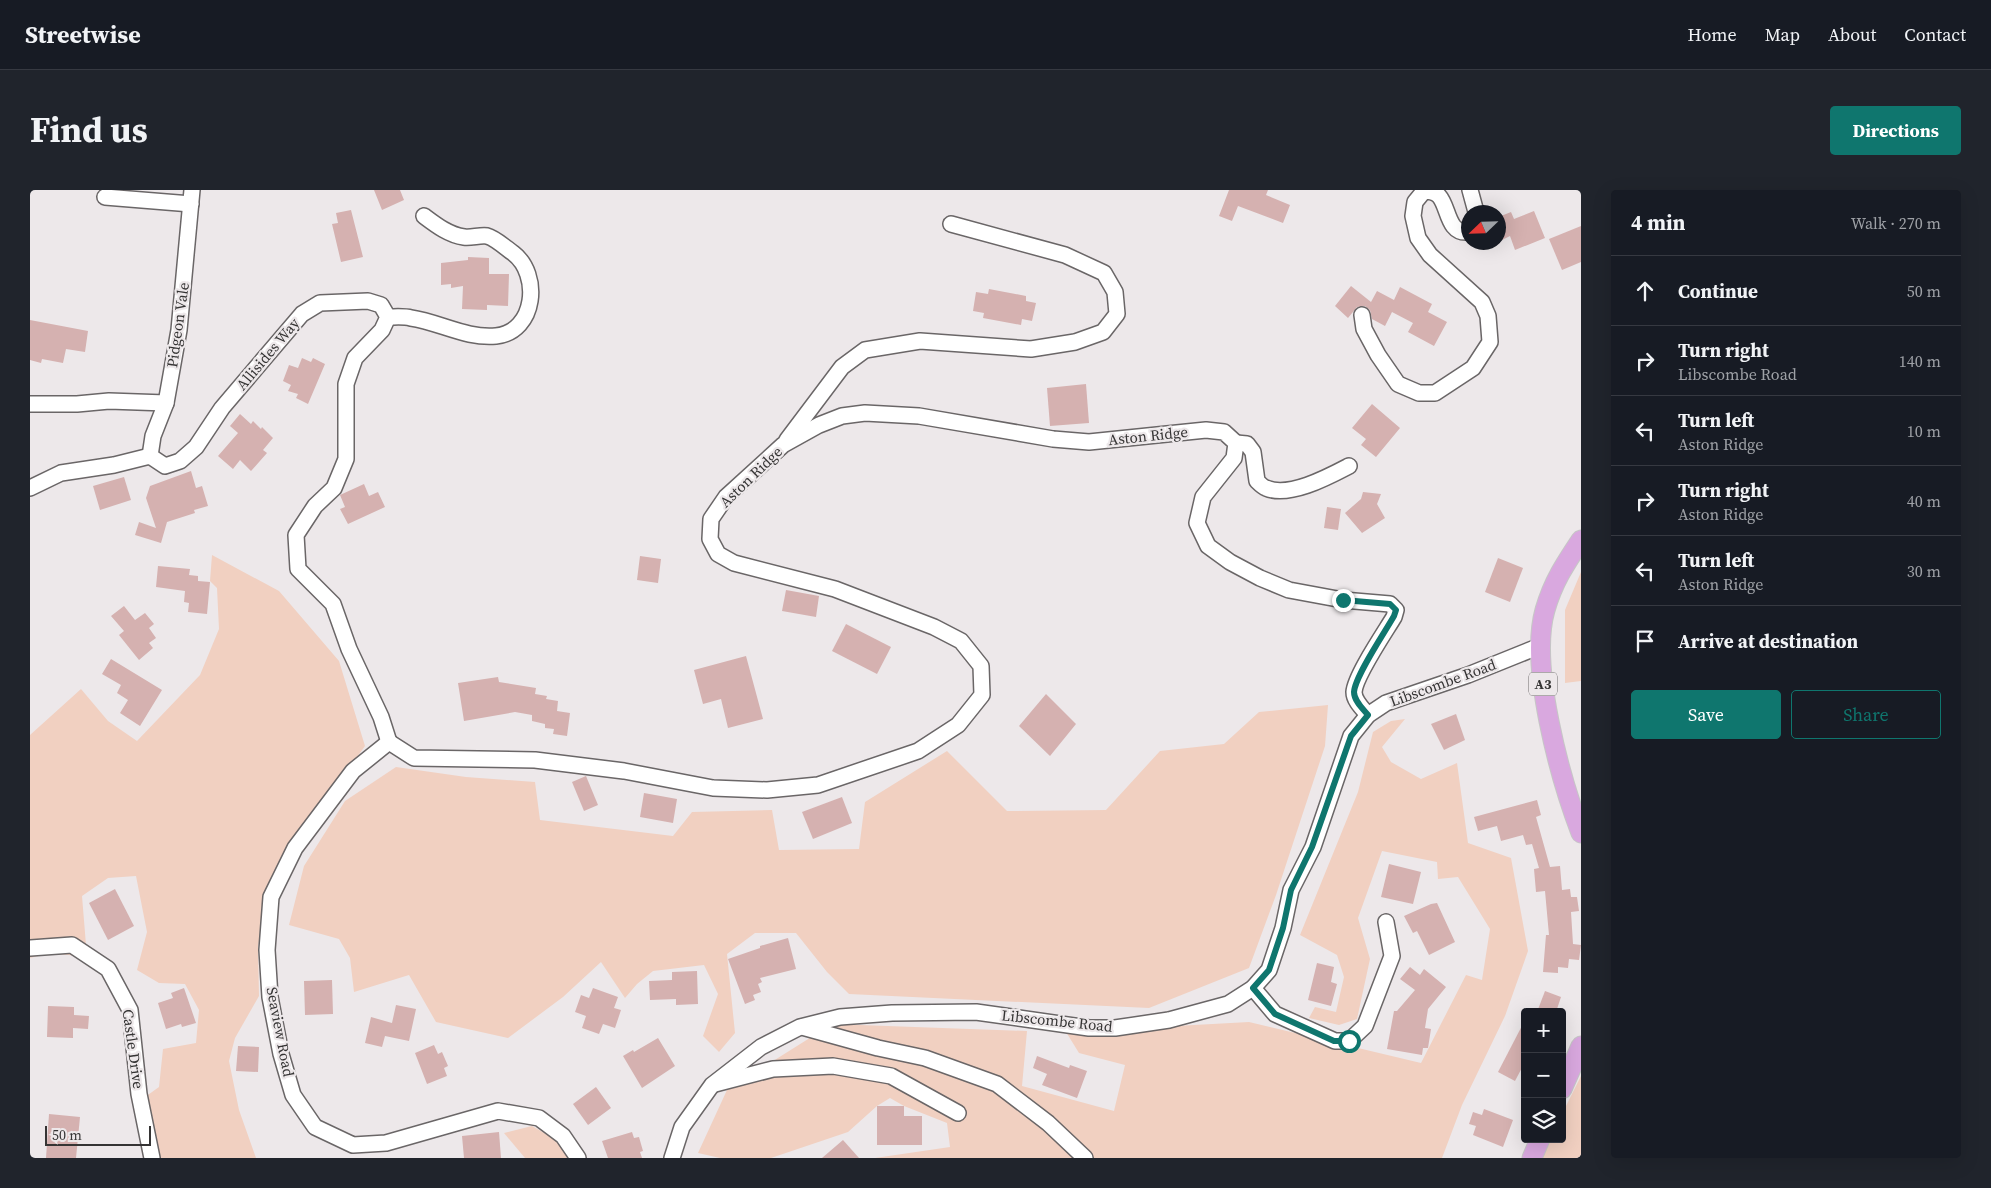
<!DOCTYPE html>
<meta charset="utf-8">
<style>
:root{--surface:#171b24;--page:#20242c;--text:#f1f3f6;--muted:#9ea1a6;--line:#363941;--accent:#0f766e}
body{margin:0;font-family:"Source Serif 4",serif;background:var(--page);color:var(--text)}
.controls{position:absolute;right:15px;bottom:15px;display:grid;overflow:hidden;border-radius:5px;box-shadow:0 5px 20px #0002}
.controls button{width:45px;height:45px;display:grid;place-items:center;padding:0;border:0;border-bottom:1px solid var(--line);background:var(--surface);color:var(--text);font:25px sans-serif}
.compass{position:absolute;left:1431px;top:15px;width:45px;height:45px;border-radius:50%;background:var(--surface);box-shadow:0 5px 20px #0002;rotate:247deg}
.scale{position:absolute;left:15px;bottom:12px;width:106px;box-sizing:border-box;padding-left:5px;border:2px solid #353434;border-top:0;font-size:14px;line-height:18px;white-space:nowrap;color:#353434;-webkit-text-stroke:4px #ede8ea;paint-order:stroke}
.stop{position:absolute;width:15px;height:15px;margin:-11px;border:4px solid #0f766e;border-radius:50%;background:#fff}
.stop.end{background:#0f766e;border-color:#fff;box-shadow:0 1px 5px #0008}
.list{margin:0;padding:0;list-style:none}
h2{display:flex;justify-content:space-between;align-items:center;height:65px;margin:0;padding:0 20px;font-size:21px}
h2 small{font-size:16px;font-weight:400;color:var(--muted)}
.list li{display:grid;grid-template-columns:32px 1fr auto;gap:15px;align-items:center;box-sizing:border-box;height:70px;padding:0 20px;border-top:1px solid var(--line)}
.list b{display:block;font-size:19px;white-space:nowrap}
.list p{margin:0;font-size:16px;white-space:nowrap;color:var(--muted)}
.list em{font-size:16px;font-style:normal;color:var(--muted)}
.actions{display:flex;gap:10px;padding:15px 20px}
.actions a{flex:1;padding:11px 0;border:1px solid var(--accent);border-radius:5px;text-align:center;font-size:18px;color:var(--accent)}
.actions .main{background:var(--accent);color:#fff}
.icon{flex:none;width:28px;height:28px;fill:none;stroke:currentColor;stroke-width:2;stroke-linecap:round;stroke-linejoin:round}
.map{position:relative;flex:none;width:1551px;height:968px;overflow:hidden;border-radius:5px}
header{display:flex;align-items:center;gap:30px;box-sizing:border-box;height:70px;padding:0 25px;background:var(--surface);border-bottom:1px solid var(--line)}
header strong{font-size:24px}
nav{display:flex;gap:28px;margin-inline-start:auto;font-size:18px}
.intro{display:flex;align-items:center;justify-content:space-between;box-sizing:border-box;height:120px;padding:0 30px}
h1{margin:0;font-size:35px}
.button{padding:12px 22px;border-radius:5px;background:var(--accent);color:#fff;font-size:18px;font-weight:700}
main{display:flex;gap:30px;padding:0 30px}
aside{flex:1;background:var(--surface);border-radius:5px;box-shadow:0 5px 20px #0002}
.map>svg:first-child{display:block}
</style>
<header>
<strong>Streetwise</strong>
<nav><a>Home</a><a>Map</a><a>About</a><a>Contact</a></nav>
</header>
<div class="intro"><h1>Find us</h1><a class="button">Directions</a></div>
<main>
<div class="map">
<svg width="1551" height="968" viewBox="0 0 1551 968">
<rect width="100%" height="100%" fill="#ede8ea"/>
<g fill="#f1d0c1">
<path d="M 182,365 L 249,401 L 309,471 L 335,556 L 262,658 L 236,705 L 228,757 L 229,806 L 205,848 L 199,871 L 209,920 L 226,968 L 125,968 L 115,907 L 129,897 L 133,859 L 166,853 L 169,820 L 155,794 L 129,793 L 107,780 L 117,742 L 106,686 L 78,688 L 52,706 L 56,755 L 77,774 C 50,766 28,760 0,768 L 0,545 L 51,499 L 78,531 L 107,551 L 170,485 L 189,439 L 187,398 L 180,391 Z"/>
<path d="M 1551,382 L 1551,491 L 1535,493 L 1535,420 Z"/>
<path d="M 1298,515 L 1295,556 L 1246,705 L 1219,778 L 1119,818 L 819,804 L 797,782 L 766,743 L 725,743 L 697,764 L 705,843 L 689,862 L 673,846 L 688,804 L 674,775 L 623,781 L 607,794 L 595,808 L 571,772 L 533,807 L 478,848 L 406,832 L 379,785 L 324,802 L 320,768 L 309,749 L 259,735 L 274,676 L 315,611 L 366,577 L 436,587 L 505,592 L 510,630 L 643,646 L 662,622 L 742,620 L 749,660 L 829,659 L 835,612 L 917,561 L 977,621 L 1076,620 L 1130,561 L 1194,554 L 1229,522 Z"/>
<path d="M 1375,529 L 1352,557 L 1361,572 L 1391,589 L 1427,573 L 1438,653 L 1481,668 L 1498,761 L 1475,826 L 1432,915 L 1412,968 L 845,968 L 920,957 L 917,933 L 874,916 L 860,908 L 847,916 L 818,942 L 741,968 L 690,968 L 668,963 L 697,900 L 802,834 L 997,841 L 992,896 L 1084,921 L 1095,875 L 1049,863 L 1036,842 L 1219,832 L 1391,873 L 1436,785 L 1452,790 L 1460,739 L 1428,687 L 1408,689 L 1407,672 L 1352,661 L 1328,728 L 1340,769 L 1327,829 L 1309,835 L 1279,828 L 1285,817 L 1306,822 L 1314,787 L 1307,765 L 1270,745 L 1328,602 L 1343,542 L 1361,531 Z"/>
<path d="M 1551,886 L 1551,968 L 1511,968 L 1520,949 L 1532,949 L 1532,924 Z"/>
<path d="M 502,936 L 539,957 L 542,968 L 495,968 L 474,943 Z"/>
</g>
<g fill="#d5b1b0">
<path d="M 344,0 L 370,0 L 374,10 L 352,20 Z"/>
<path d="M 1199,0 L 1238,0 L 1236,5 L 1260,15 L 1253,33 L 1208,16 L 1202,31 L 1189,26 Z"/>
<path d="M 321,20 L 333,67 L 311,72 L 302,34 L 308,33 L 306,23 Z"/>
<path d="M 1504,21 L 1515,48 L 1485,60 L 1480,46 L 1472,50 L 1468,39 L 1475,36 L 1471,26 L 1481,22 L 1484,29 Z"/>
<path d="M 1551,36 L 1551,72 L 1532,80 L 1519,49 Z"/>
<path d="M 438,67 L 459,68 L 459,84 L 479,84 L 478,116 L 457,115 L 457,120 L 432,119 L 433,96 L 421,98 L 421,94 L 411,95 L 411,73 L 438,70 Z"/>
<path d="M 1321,96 L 1341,112 L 1347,101 L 1364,110 L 1370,97 L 1402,114 L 1398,122 L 1417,132 L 1404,156 L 1378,142 L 1383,133 L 1362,122 L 1355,136 L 1342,129 L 1340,120 L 1335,116 L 1327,117 L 1318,128 L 1305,116 Z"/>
<path d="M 959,99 L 996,106 L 996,111 L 1006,113 L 1002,131 L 992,129 L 991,135 L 953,128 L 954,123 L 943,121 L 946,102 L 958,104 Z"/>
<path d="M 0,130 L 58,141 L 55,162 L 36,159 L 33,173 L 12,169 L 11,173 L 0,170 Z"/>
<path d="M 272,168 L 281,172 L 283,168 L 295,174 L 278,214 L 266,208 L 268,204 L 258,201 L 261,195 L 253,191 L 259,175 L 268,178 Z"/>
<path d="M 1056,194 L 1059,233 L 1020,236 L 1017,198 Z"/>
<path d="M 1342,214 L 1370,238 L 1346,267 L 1331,255 L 1336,249 L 1322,238 Z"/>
<path d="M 210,224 L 221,234 L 223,231 L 231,239 L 232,237 L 243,248 L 233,260 L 237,263 L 221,281 L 210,270 L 203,279 L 188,266 L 208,243 L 200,236 Z"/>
<path d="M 161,281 L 166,298 L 172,296 L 178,316 L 164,320 L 165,323 L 137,332 L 131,353 L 105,345 L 109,332 L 126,338 L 116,308 L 120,296 Z"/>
<path d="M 94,287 L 101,310 L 70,320 L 63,296 Z"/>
<path d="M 334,294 L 339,306 L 348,302 L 355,317 L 318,334 L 310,319 L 315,317 L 310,305 Z"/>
<path d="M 1333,302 L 1351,304 L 1347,314 L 1355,328 L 1332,343 L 1315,323 L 1331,309 Z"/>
<path d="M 1297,317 L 1311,319 L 1308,340 L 1294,338 Z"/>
<path d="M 610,366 L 631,369 L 628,393 L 607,390 Z"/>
<path d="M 1468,368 L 1493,378 L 1480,412 L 1455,402 Z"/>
<path d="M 128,376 L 160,379 L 159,385 L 168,386 L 168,391 L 180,392 L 177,424 L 158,422 L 159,413 L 154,412 L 155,401 L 126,397 Z"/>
<path d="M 756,400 L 789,406 L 786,427 L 752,421 Z"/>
<path d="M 94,416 L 105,430 L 115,423 L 124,434 L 119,438 L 126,448 L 119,453 L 123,458 L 109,470 L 89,445 L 94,441 L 81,426 Z"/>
<path d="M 816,434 L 861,457 L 847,484 L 802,461 Z"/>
<path d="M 716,466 L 733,529 L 698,538 L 691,509 L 673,514 L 664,480 Z"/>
<path d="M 81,469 L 132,500 L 110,536 L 90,523 L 98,510 L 87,503 L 91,495 L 72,484 Z"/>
<path d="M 468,487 L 469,492 L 506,498 L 505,504 L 517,506 L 516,509 L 528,511 L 527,521 L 540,523 L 537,546 L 523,544 L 524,539 L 515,538 L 515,534 L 502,531 L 502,525 L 485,522 L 434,531 L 428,493 Z"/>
<path d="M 1016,504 L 1046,534 L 1020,566 L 989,536 Z"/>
<path d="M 1426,524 L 1435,550 L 1414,560 L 1401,534 Z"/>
<path d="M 556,586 L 568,615 L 554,621 L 542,592 Z"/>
<path d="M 614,603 L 647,609 L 643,633 L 610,627 Z"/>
<path d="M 812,607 L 822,633 L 783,649 L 772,622 Z"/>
<path d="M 1507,610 L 1511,625 L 1506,627 L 1520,677 L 1530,676 L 1532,700 L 1540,699 L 1541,707 L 1547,707 L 1549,721 L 1541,722 L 1543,754 L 1551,755 L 1549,770 L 1539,769 L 1538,778 L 1528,777 L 1528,783 L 1513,782 L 1516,745 L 1519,745 L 1515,701 L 1506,702 L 1504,679 L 1509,678 L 1502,654 L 1496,655 L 1493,645 L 1471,651 L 1467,636 L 1448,641 L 1444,627 Z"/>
<path d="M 1359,674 L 1391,682 L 1383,714 L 1351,707 Z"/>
<path d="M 85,699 L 104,736 L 78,750 L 59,713 Z"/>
<path d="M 1407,713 L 1425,752 L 1399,765 L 1387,741 L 1383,743 L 1374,726 L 1401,714 Z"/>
<path d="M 758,748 L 766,779 L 730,788 L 732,792 L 728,794 L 731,802 L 723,805 L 725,810 L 715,814 L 698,769 L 730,758 L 730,756 Z"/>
<path d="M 1287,773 L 1304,777 L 1301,792 L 1307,794 L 1301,816 L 1278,810 Z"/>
<path d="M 1380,777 L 1390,785 L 1394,779 L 1416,797 L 1398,819 L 1395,838 L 1401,839 L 1398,858 L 1393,858 L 1392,865 L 1357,859 L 1364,821 L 1367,821 L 1385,800 L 1370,789 Z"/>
<path d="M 667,781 L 668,814 L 646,815 L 646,809 L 620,810 L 619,791 L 642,790 L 642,782 Z"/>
<path d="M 302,790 L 303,824 L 275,825 L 274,791 Z"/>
<path d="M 154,798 L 166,833 L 152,837 L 151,834 L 136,839 L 128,813 L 143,808 L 141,803 Z"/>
<path d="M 563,798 L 588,807 L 584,818 L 591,820 L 585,838 L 573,834 L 569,844 L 552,838 L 556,826 L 545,822 L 551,805 L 559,808 Z"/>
<path d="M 1515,801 L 1531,807 L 1526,822 L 1507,822 Z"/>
<path d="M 366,815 L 386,819 L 379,851 L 355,846 L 352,857 L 335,853 L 341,827 L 362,833 Z"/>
<path d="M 18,816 L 44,817 L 44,825 L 59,826 L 58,839 L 43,838 L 43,848 L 17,847 Z"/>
<path d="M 1495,830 L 1495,872 L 1485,891 L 1468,882 Z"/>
<path d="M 628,848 L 645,876 L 612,898 L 593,866 L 603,860 L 604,862 Z"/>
<path d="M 404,855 L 408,864 L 412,862 L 418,876 L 414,878 L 417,886 L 397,894 L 385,863 Z"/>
<path d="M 208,856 L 229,857 L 228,882 L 206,881 Z"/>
<path d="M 1007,866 L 1039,878 L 1040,875 L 1057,881 L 1047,908 L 1012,895 L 1017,884 L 1003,878 Z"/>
<path d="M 566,897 L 581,918 L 558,935 L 543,914 Z"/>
<path d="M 847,916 L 874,916 L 874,926 L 892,926 L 892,955 L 847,955 Z"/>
<path d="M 1454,919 L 1483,930 L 1473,957 L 1443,945 L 1446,936 L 1439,934 L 1443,922 L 1452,925 Z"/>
<path d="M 19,924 L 50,927 L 46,968 L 16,968 Z"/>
<path d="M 469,942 L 471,968 L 434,968 L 432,946 Z"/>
<path d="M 602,942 L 604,948 L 609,947 L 613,961 L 610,962 L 612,968 L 578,968 L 572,951 Z"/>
<path d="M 813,950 L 829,968 L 792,968 Z"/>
</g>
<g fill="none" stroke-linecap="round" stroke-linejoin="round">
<defs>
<g id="minor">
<path d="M 1440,0 L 1446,22"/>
<path d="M 75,7 L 161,14"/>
<path d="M 1332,125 L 1334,139 L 1348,165 L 1368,194 L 1389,203 L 1405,203 L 1443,178 L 1460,152 L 1458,126 L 1452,112 L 1400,65 L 1388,48 L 1383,26 L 1385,12 L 1394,1 C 1399,1 1405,2 1409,6 C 1419,17 1417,44 1438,42"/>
<path d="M 358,127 C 365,127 374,126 381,128 C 409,132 437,149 466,146 C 506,142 511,84 483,63 C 476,58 465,48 457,46 C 450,45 441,48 434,47 C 419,45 406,35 394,26"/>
<path d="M 0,214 L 47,214 L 79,211 L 136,213"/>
<path d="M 757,250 L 812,177 L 835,160 L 890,151 L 1001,159 L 1045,152 L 1073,142 L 1087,124 L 1085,102 L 1074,83 L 1035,65 L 921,34"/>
<path d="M 1206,253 L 1217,254 L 1223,262 L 1227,291 C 1229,293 1233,297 1236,298 C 1259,308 1298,287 1319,276"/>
<path d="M 120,266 L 123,246 L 136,213 L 149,140 L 162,0"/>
<path d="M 0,298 L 31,283 L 84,275 L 120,266 L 135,276 L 150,271 L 166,257 L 192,218 L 272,124 L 290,113 L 338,111 L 351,115 L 358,127 L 352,140 L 325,168 L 316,194 L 316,269 L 304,298 L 285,316 L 266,345 L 268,379 L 303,414 L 319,459 L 351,527 L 359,552"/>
<path d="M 359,552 L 384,568 L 505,570 L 594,581 L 683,598 L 737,600 L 788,595 L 888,561 L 928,535 L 952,505 L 951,476 L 931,451 L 904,437 L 805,399 L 704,373 L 688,364 L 680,349 L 681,329 L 696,307 L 753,255 L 789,235 L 812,226 L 835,223 L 889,226 L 1023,249 L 1059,252 L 1176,240 L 1194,242 L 1206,253 L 1204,268 L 1173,307 L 1167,333 L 1178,356 L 1200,372 L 1230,388 L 1259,400 L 1313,410 L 1360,414 L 1366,420 L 1364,427 C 1355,442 1325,486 1324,502 C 1324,511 1333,519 1338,525"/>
<path d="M 359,552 L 323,581 L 265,658 L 241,707 L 237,760 L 240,807 L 251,864 L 263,905 L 285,937 L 323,955 L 356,953 L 468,921 L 509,928 L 533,946 L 548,968"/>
<path d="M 0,758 L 42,755 L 78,779 L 100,820 L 109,904 L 122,968"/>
<path d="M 1223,798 L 1245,824 L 1305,851 L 1319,851 L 1335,836 L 1362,766 L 1356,732"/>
<path d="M 772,837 L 848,858 L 895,868 L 967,894 L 1018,933 L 1055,968"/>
<path d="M 685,894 L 743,879 L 803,876 L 861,886 L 928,923"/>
<path d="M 642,968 L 652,937 L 682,895 L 731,857 L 770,837 L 810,827 L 862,823 L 946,822 L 1059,838 L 1085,838 L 1139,830 L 1198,814 L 1223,798 L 1239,780 L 1253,738 L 1261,700 L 1283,657 L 1321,546 L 1338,525 L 1356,513 L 1438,485 L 1510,456"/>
</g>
<g id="major">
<path d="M 1551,350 C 1535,374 1523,392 1515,420 C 1499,476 1530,588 1551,643"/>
<path d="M 1532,899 L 1551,856"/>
<path d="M 1502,968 L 1510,949"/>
</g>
</defs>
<use href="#minor" stroke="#6a6667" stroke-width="18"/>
<use href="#major" stroke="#c6c6c6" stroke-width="21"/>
<use href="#minor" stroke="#fff" stroke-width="15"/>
<use href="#major" stroke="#d9a8df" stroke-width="19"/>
</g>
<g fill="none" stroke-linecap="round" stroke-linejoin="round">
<path stroke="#0f766e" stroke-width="6" d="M 1313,410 L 1360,414 L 1366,420 L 1364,426 C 1355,442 1325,486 1324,502 C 1324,511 1333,519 1338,525 L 1321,546 L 1282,657 L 1261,700 L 1253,738 L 1239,780 L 1223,798 L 1245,824 L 1304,851 L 1319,851"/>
</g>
<g text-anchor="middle" stroke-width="4.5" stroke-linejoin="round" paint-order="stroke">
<rect fill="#ede8ea" stroke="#6c6a6b" stroke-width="1" x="1499" y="482.5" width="28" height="23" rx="4"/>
<g font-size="14" font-weight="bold" fill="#353434">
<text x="1513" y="499">A3</text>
</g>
<g font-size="15" fill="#353434" stroke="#ede8ea">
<text transform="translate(148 135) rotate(-82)" y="5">Pidgeon Vale</text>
<text transform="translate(238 164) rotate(-50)" y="5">Allisides Way</text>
<text transform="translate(1118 246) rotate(-6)" y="5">Aston Ridge</text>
<text transform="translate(721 287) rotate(-44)" y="5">Aston Ridge</text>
<text transform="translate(1413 493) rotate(-20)" y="5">Libscombe Road</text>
<text transform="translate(1027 831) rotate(6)" y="5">Libscombe Road</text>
<text transform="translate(250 842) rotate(79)" y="5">Seaview Road</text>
<text transform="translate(103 859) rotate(82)" y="5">Castle Drive</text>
</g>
</g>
</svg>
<div class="controls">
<button>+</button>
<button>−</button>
<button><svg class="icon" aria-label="layers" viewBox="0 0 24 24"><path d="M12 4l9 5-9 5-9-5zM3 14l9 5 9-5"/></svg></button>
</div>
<svg class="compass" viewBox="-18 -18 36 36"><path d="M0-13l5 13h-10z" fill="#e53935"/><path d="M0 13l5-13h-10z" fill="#9ea1a6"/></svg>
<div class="scale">50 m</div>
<div class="stop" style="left:1319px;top:851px"></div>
<div class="stop end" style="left:1313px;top:410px"></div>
</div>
<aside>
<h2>4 min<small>Walk · 270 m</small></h2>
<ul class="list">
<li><svg class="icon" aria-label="ahead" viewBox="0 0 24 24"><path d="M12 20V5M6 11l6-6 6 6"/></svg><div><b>Continue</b></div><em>50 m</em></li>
<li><svg class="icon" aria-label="right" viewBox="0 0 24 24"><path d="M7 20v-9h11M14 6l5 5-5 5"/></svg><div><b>Turn right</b><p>Libscombe Road</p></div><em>140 m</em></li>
<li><svg class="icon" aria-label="left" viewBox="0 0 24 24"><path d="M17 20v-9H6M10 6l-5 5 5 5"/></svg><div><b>Turn left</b><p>Aston Ridge</p></div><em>10 m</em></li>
<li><svg class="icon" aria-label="right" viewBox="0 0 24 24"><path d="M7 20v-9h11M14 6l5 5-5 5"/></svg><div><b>Turn right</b><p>Aston Ridge</p></div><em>40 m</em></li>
<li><svg class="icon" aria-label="left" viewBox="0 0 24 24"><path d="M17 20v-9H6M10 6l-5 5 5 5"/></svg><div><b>Turn left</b><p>Aston Ridge</p></div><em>30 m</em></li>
<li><svg class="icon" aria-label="arrive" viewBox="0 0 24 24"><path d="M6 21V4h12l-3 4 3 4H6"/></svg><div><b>Arrive at destination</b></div></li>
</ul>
<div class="actions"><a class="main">Save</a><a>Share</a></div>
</aside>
</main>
